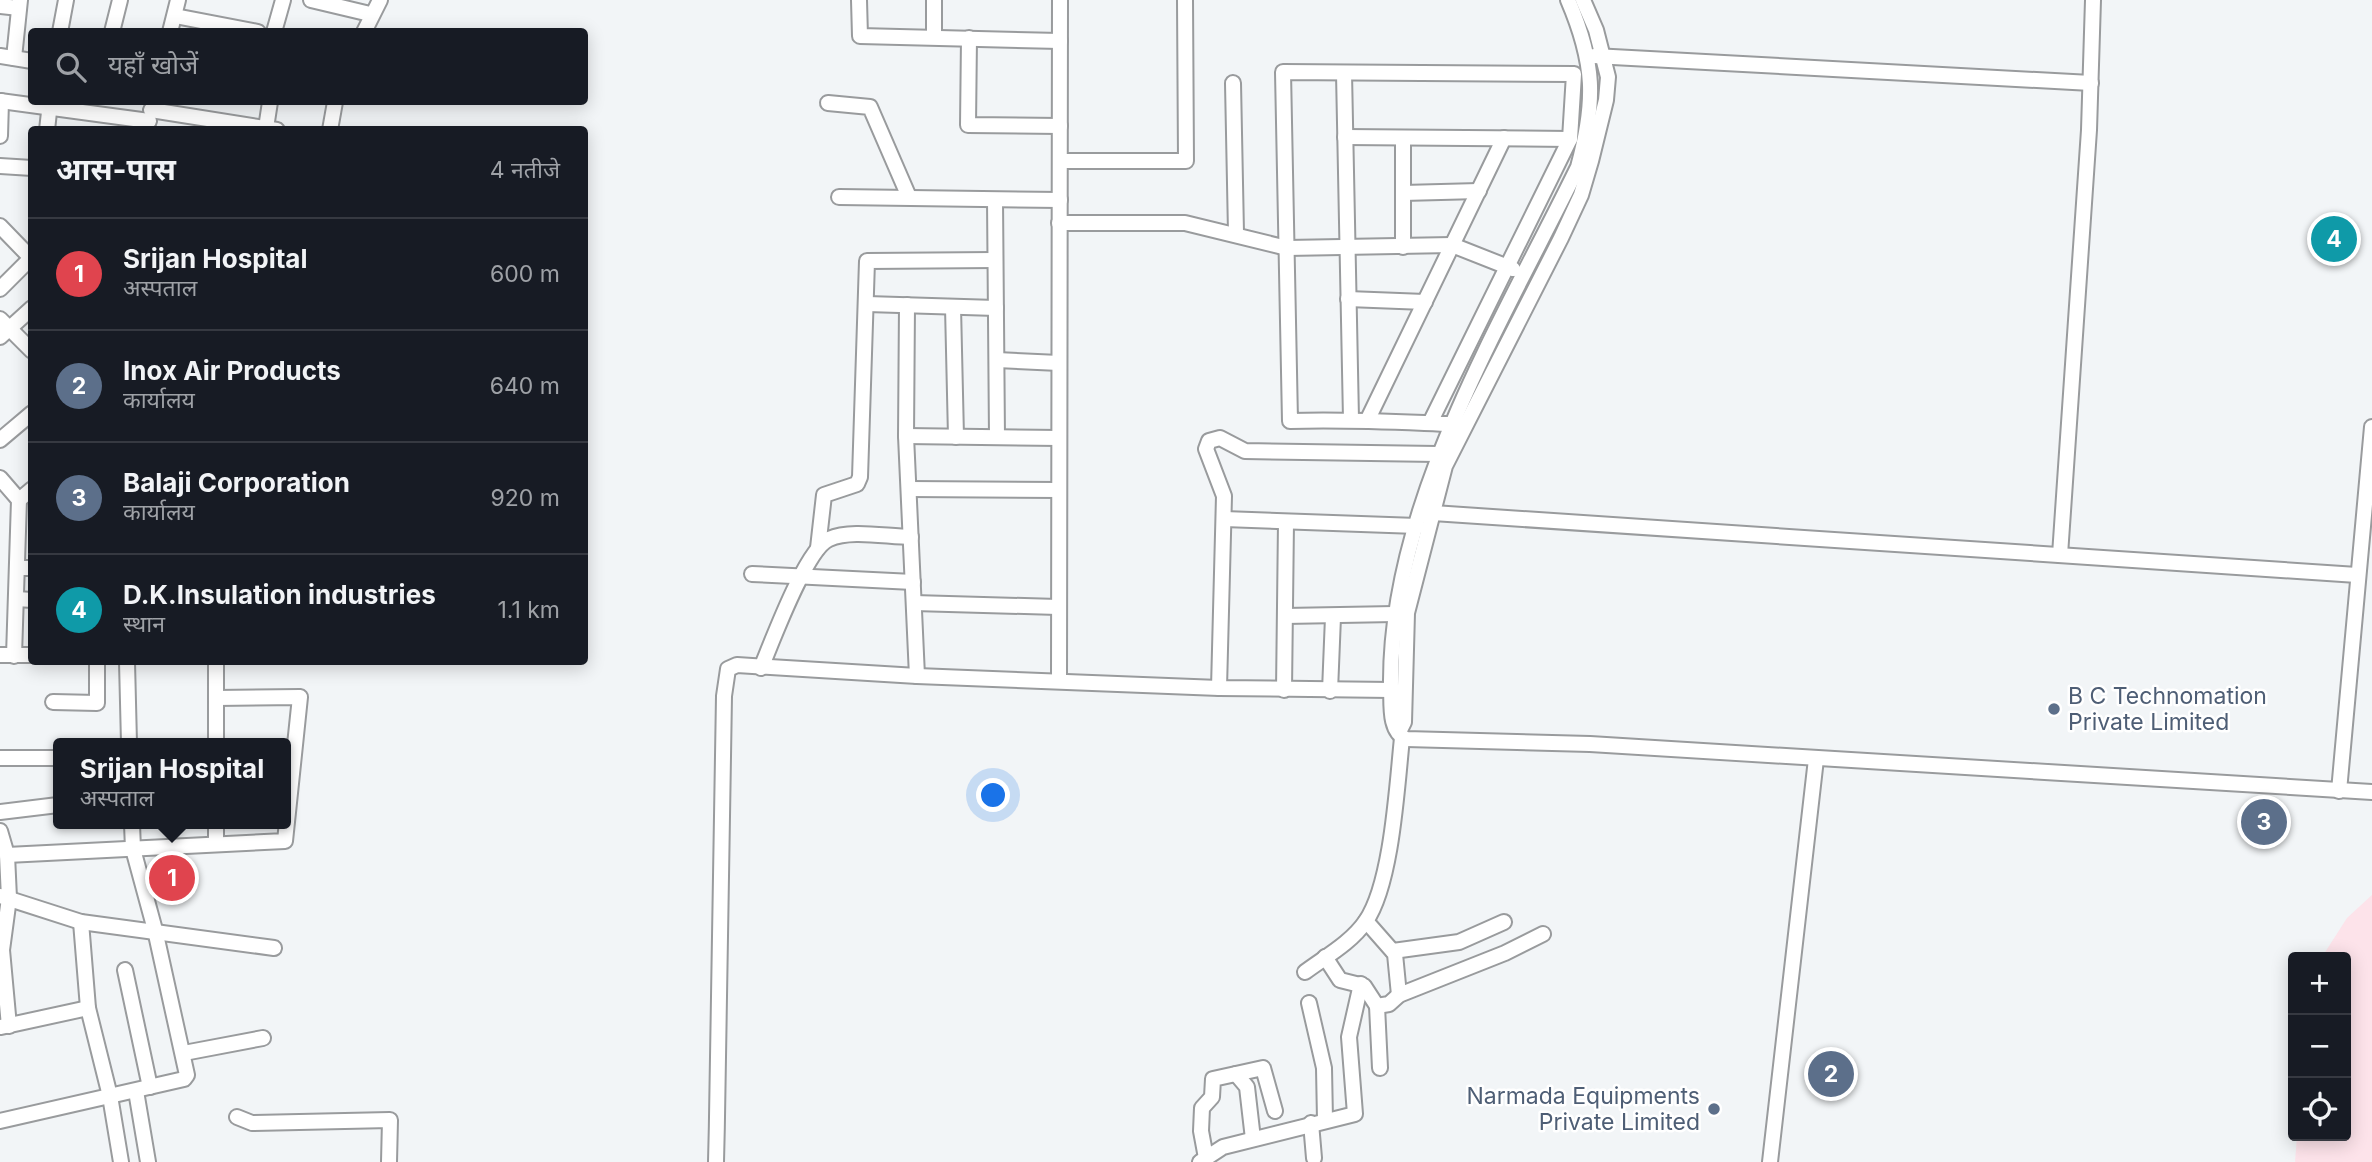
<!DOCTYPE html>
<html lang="hi">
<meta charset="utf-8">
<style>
:root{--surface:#171b24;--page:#242831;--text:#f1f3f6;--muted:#9ea1a6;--line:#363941;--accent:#ea580c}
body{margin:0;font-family:Inter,"Noto Sans Devanagari",sans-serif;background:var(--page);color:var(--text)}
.controls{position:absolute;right:21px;bottom:21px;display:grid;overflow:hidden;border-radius:7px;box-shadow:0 4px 18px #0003}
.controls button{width:63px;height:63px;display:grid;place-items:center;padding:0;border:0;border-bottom:2px solid var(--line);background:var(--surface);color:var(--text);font:35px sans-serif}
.you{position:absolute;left:994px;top:796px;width:24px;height:24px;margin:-18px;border:5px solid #fff;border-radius:50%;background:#1a73e8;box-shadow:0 0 0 10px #1a73e833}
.badge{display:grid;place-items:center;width:46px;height:46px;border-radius:50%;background:var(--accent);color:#fff;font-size:23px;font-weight:700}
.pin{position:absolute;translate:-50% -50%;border:4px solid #fff;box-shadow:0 2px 7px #0006}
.popup{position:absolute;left:53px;top:738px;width:238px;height:91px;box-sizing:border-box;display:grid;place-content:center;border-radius:7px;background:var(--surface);filter:drop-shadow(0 2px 5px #0005);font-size:23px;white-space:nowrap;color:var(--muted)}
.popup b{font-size:26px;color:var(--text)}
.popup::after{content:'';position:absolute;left:50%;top:100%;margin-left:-14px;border:14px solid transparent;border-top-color:var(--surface)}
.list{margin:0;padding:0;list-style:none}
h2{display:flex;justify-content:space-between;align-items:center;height:91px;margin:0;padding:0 28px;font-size:30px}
h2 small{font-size:23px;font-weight:400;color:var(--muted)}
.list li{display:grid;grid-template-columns:46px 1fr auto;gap:21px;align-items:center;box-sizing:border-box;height:112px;padding:0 28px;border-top:2px solid var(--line)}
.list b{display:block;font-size:26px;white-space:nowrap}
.list p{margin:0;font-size:23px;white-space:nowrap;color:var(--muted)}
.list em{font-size:23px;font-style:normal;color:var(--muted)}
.icon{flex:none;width:38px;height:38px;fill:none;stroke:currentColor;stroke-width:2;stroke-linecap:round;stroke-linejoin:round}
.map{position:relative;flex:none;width:2372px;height:1162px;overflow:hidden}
.search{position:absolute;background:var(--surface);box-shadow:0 4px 18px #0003;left:28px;top:28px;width:560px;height:77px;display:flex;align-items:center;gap:18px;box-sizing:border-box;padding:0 24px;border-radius:7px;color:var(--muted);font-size:26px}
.panel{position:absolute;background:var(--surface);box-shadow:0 4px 18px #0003;left:28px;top:126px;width:560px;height:539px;border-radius:7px}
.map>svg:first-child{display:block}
</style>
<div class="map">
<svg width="2372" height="1162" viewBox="0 0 2372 1162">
<rect width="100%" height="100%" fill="#f2f5f7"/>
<path fill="#fde3ea" d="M 2372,895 L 2372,1162 L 2295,1162 L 2297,1136 L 2346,1136 L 2346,957 L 2322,957 L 2347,918 Z"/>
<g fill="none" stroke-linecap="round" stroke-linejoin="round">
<defs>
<g id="minor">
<path d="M 311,0 L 370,14"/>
<path d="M 859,0 L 860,36 L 1060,41"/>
<path d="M 1568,0 C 1595,63 1596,101 1578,167 C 1500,326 1389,506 1391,686 C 1392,703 1388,731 1406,739 L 1590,744 L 2372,792"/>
<path d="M 0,6 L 19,8"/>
<path d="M 175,16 L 258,32"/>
<path d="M 60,32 L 66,0"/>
<path d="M 112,32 L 120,0"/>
<path d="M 170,32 L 178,0"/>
<path d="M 274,32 L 283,0"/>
<path d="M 364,32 L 380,0"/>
<path d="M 934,37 L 934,0"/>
<path d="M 969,38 L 968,125 L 1060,126"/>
<path d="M 0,56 L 32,61"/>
<path d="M 1594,56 L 2091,83"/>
<path d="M 14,58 L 20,0"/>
<path d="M 1344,73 L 1351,419"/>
<path d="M 1233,83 L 1236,233"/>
<path d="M 0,101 L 149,121"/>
<path d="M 828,103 L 870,107 L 909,197"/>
<path d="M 151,110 L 277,130"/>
<path d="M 266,128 L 270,102"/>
<path d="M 47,130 L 50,103"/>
<path d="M 330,130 L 335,102"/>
<path d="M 0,136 L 1,101"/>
<path d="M 1345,137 L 1570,139"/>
<path d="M 1060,161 L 1186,161 L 1185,0"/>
<path d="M 0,166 L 32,168"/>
<path d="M 1403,193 L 1479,191"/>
<path d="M 839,197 L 1060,200"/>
<path d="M 995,200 L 997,437"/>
<path d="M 1059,223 L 1185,223 L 1287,248 L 1452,245 L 1513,269"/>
<path d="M 0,226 L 32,259"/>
<path d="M 1403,247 L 1403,138"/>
<path d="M 0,289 L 31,258"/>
<path d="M 1348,299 L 1425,302"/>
<path d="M 867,304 L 996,308"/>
<path d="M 907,305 L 906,436 L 917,676"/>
<path d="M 953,307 L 956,437"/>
<path d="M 0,319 L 32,351"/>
<path d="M 0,337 L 32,308"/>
<path d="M 997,360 L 1059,363"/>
<path d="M 1368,419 L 1504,138"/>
<path d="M 1430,423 L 1570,139 L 1574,74 L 1283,72 L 1290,421 C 1345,419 1398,422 1452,424"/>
<path d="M 906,436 L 1059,438"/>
<path d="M 0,440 L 32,413"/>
<path d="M 0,478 L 19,500 L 14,656"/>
<path d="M 909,489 L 1059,490"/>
<path d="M 19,500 L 32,489"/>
<path d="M 1433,513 L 2357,575"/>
<path d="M 1224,519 L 1417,526"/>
<path d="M 818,548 L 824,495 L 857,484 L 860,477 L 867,261 L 995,260"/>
<path d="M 2060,555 L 2089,130 L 2093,0"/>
<path d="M 17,568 L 32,568"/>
<path d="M 752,574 L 913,582"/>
<path d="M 17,599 L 32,600"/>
<path d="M 914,603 L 1058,607"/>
<path d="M 1285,616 L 1395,614"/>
<path d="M 0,655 L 32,655"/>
<path d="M 127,662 L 129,743"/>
<path d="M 761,668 C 772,642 806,549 829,539 C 851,529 887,537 911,537"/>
<path d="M 1059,680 L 1060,0"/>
<path d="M 1219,688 L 1224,496 L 1206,449 L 1209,441 L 1220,438 L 1245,451 L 1437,454"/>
<path d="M 1284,690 L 1286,522"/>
<path d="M 1330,691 L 1333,617"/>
<path d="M 53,702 L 97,703 L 97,662"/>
<path d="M 1399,732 L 1404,722 L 1407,613 L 1445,466 L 1561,238 L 1581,195 L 1591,161 L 1606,100 L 1608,77 L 1596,30 L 1583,0"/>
<path d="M 216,743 L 216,662"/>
<path d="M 0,758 L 58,758"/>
<path d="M 2339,791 L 2372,427"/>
<path d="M 0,812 L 58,805"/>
<path d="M 216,824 L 216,844"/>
<path d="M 0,831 L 7,855 L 9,898 L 2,950 L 9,1026"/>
<path d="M 7,855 L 285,841 L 300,697 L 216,698"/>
<path d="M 0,896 L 81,922 L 274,948"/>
<path d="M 1366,921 L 1395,954 L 1399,995"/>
<path d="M 81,922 L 88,1008 L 110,1096 L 121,1162"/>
<path d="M 1393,951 L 1459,942 L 1504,922"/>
<path d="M 1325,957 L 1340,980 L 1364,986 L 1377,1006"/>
<path d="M 125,970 L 150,1087"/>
<path d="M 1305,972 C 1325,957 1351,943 1366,921 C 1392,883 1397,785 1402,738"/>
<path d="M 1309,1003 L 1324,1068 L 1325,1120"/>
<path d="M 1,1027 L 88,1008"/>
<path d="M 184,1053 L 263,1038"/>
<path d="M 1380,1068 L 1377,1006 L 1389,1004 L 1399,995 L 1505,953 L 1543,934"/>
<path d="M 1236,1074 L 1247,1087 L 1253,1139"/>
<path d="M 136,1091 L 148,1162"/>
<path d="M 237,1117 L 252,1123 L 390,1120 L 389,1162"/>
<path d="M 0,1121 L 184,1079 L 187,1075 L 155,930 L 133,849 L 132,824"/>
<path d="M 1311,1123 L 1314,1158"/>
<path d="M 1206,1158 L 1201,1131 L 1202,1108 L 1212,1097 L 1213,1079 L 1263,1068 L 1275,1111"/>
<path d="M 716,1162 C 720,1007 720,852 724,696 L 728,669 L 737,665 L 917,676 L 1219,688 L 1391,690"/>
<path d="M 1200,1162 L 1223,1147 L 1355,1114 L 1349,1037 L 1361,984"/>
<path d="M 1770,1162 L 1816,759"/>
</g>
</defs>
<use href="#minor" stroke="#999b9d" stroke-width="18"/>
<use href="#minor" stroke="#fff" stroke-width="14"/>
</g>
<g fill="#5c6f8a" stroke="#fff" stroke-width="2.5">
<circle cx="2054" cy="709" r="7"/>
<circle cx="1714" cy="1109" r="7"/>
</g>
<g text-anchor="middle" stroke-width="5" stroke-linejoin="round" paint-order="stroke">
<g font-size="23" fill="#4e5e75" stroke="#fff" text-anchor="start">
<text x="2068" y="704">B C Technomation<tspan x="2068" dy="26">Private Limited</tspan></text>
<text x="1700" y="1104" text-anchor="end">Narmada Equipments<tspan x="1700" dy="26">Private Limited</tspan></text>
</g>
</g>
</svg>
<div class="controls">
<button>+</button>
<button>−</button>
<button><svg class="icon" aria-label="locate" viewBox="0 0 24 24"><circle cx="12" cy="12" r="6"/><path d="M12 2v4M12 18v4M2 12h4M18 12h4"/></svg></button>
</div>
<div class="you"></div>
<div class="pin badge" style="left:172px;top:878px;background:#e0444e">1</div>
<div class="popup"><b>Srijan Hospital</b>अस्पताल</div>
<div class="pin badge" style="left:1831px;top:1074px;background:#5c6f8a">2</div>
<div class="pin badge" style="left:2264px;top:822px;background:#5c6f8a">3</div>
<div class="pin badge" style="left:2334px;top:239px;background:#0f9aa8">4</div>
<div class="search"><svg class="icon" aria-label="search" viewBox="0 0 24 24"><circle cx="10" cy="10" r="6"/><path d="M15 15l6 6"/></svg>यहाँ खोजें</div>
<section class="panel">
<h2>आस-पास<small>4 नतीजे</small></h2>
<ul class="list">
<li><span class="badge" style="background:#e0444e">1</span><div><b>Srijan Hospital</b><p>अस्पताल</p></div><em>600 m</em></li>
<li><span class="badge" style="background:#5c6f8a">2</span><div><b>Inox Air Products</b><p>कार्यालय</p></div><em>640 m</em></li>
<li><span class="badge" style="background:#5c6f8a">3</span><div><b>Balaji Corporation</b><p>कार्यालय</p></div><em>920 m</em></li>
<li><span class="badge" style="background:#0f9aa8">4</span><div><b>D.K.Insulation industries</b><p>स्थान</p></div><em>1.1 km</em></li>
</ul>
</section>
</div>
